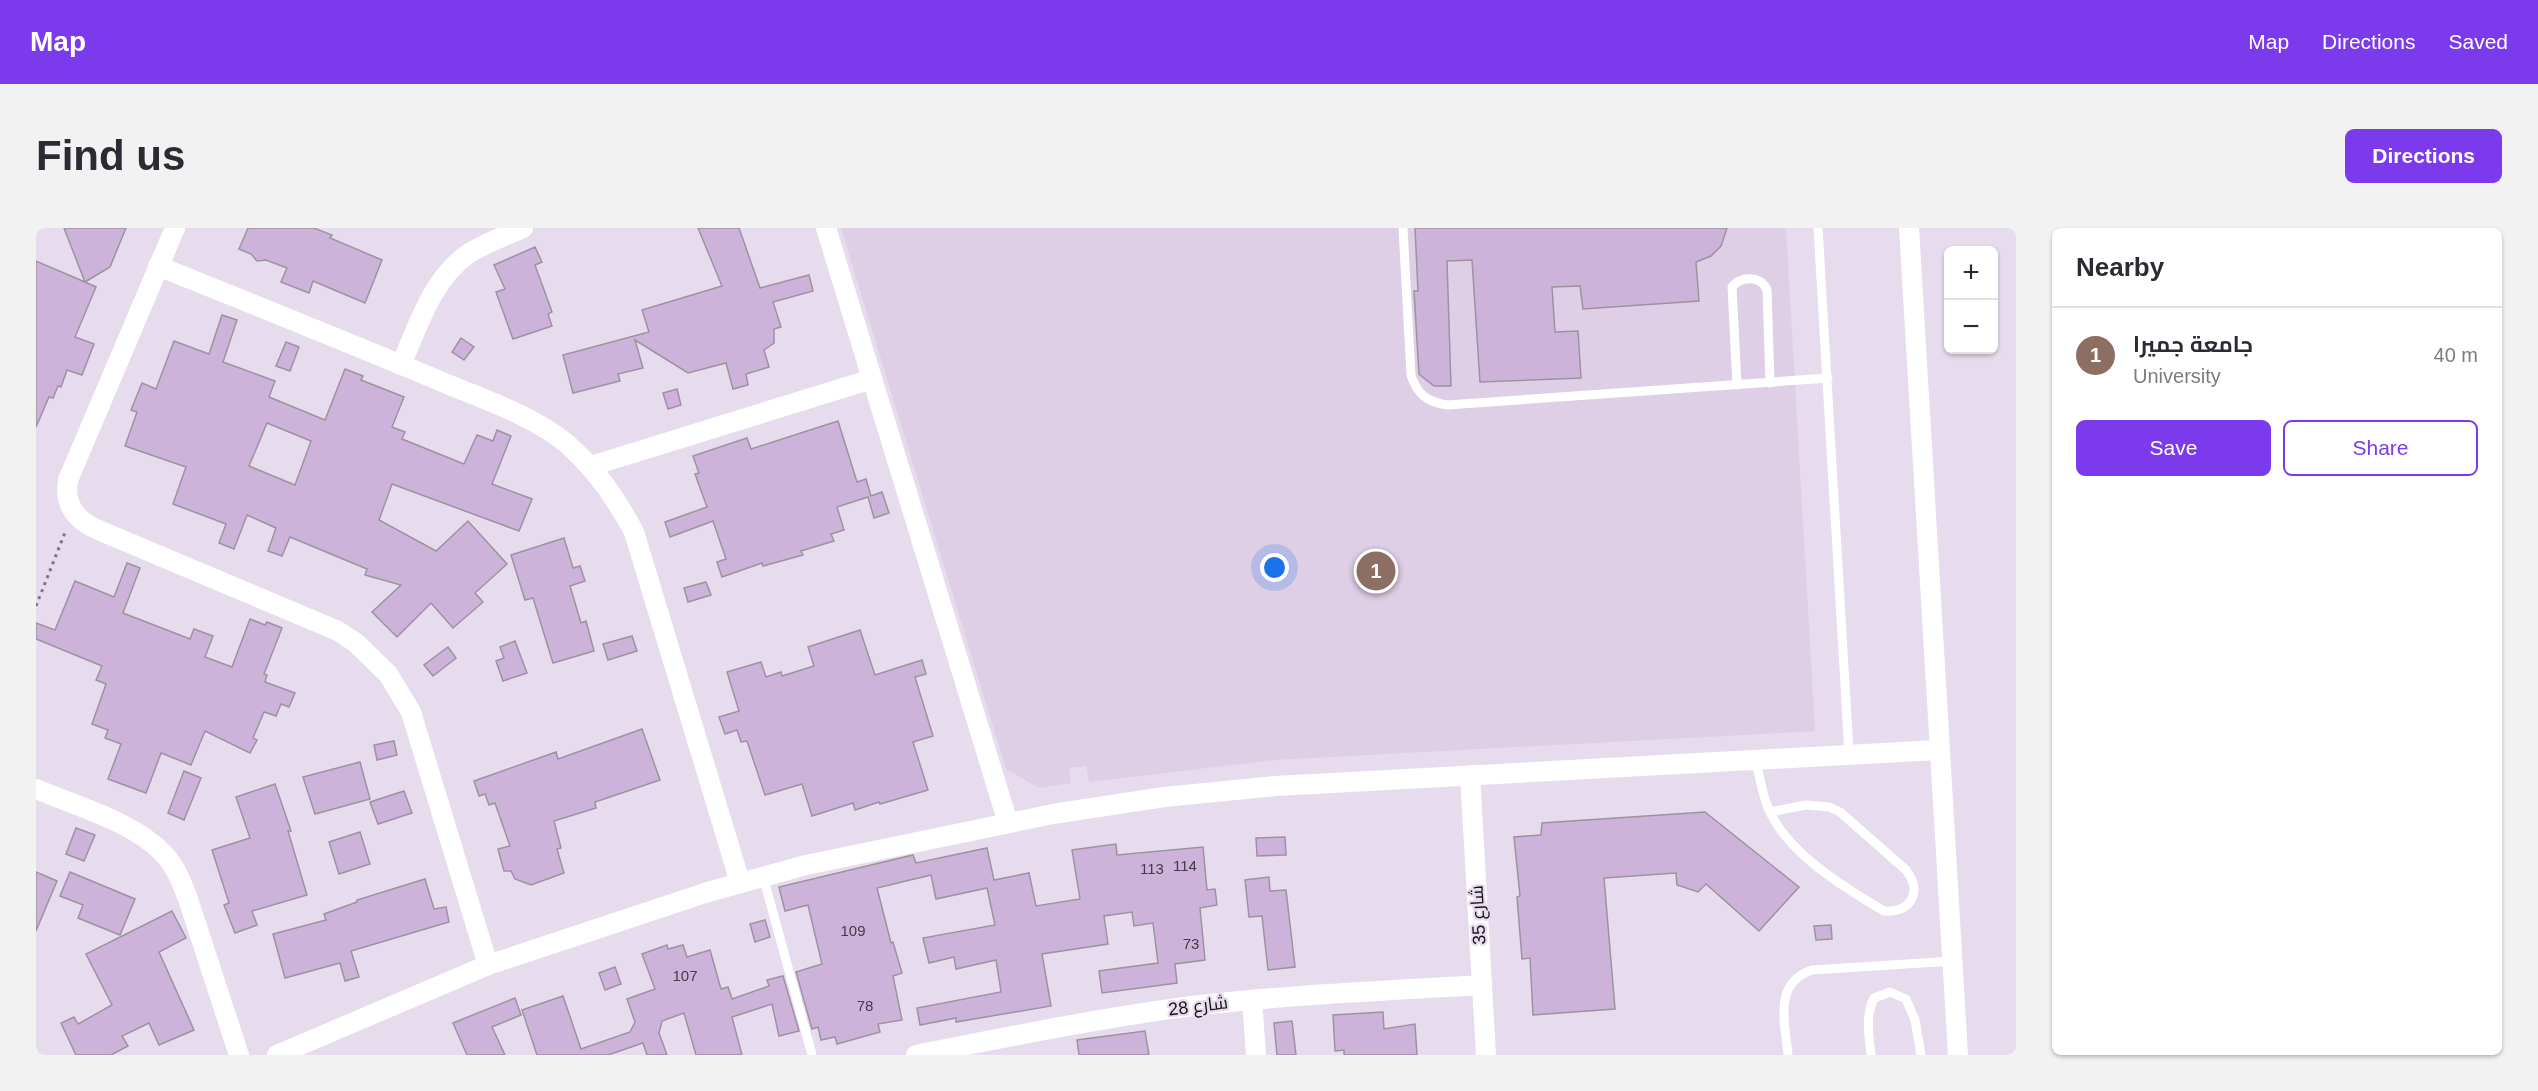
<!DOCTYPE html>
<meta charset="utf-8">
<style>
:root{--surface:#fff;--page:#f2f2f3;--text:#2b2b33;--muted:#7c7c81;--line:#e1e1e2;--accent:#7c3aed}
body{margin:0;font-family:Helvetica,Cairo,sans-serif;background:var(--page);color:var(--text)}
.controls{position:absolute;right:18px;top:18px;display:grid;overflow:hidden;border-radius:9px;box-shadow:0 2px 4px #0004}
.controls button{width:54px;height:54px;display:grid;place-items:center;padding:0;border:0;border-bottom:2px solid var(--line);background:var(--surface);color:var(--text);font:30px sans-serif}
.you{position:absolute;left:1239px;top:340px;width:21px;height:21px;margin:-15px;border:4px solid #fff;border-radius:50%;background:#1a73e8;box-shadow:0 0 0 9px #1a73e833}
.badge{display:grid;place-items:center;width:39px;height:39px;border-radius:50%;background:var(--accent);color:#fff;font-size:20px;font-weight:700}
.pin{position:absolute;translate:-50% -50%;border:3px solid #fff;box-shadow:0 2px 6px #0006}
.list{margin:0;padding:0;list-style:none}
h2{display:flex;justify-content:space-between;align-items:center;height:78px;margin:0;padding:0 24px;font-size:26px}
h2 small{font-size:20px;font-weight:400;color:var(--muted)}
.list li{display:grid;grid-template-columns:39px 1fr auto;gap:18px;align-items:center;box-sizing:border-box;height:96px;padding:0 24px;border-top:2px solid var(--line)}
.list b{display:block;font-size:22px;white-space:nowrap}
.list p{margin:0;font-size:20px;white-space:nowrap;color:var(--muted)}
.list em{font-size:20px;font-style:normal;color:var(--muted)}
.actions{display:flex;gap:12px;padding:18px 24px}
.actions a{flex:1;padding:14px 0;border:2px solid var(--accent);border-radius:9px;text-align:center;font-size:21px;color:var(--accent)}
.actions .main{background:var(--accent);color:#fff}
.map{position:relative;flex:none;width:1980px;height:827px;overflow:hidden;border-radius:9px}
header{display:flex;align-items:center;gap:36px;box-sizing:border-box;height:84px;padding:0 30px;background:var(--accent);color:#fff}
header strong{font-size:28px}
nav{display:flex;gap:33px;margin-inline-start:auto;font-size:21px}
.intro{display:flex;align-items:center;justify-content:space-between;box-sizing:border-box;height:144px;padding:0 36px}
h1{margin:0;font-size:42px}
.button{padding:15px 27px;border-radius:9px;background:var(--accent);color:#fff;font-size:21px;font-weight:700}
main{display:flex;gap:36px;padding:0 36px}
aside{flex:1;background:var(--surface);border-radius:9px;box-shadow:0 2px 4px #0004}
.map>svg:first-child{display:block}
</style>
<header>
<strong>Map</strong>
<nav><a>Map</a><a>Directions</a><a>Saved</a></nav>
</header>
<div class="intro"><h1>Find us</h1><a class="button">Directions</a></div>
<main>
<div class="map">
<svg width="1980" height="827" viewBox="0 0 1980 827">
<rect width="100%" height="100%" fill="#e7dced"/>
<path fill="#decee6" d="M 805,0 L 1750,0 L 1779,503 L 1239,532 L 1053,554 L 1050,538 L 1033,540 L 1035,555 L 1003,560 L 970,541 Z"/>
<g fill="#cdb3da" stroke="#9c92a1" stroke-width="1.5" fill-rule="evenodd">
<path d="M 28,0 L 90,0 L 74,39 L 49,54 L 60,59 L 39,109 L 58,116 L 46,147 L 31,142 L 25,159 L 22,158 L 17,170 L 13,169 L 0,199 L 0,33 L 49,54 Z"/>
<path d="M 212,0 L 278,0 L 296,7 L 294,10 L 346,32 L 329,75 L 277,53 L 273,65 L 245,54 L 251,40 L 230,32 L 221,33 L 215,26 L 203,21 Z"/>
<path d="M 662,0 L 703,0 L 724,60 L 773,47 L 777,63 L 737,74 L 745,99 L 738,101 L 738,115 L 728,122 L 733,139 L 710,146 L 712,157 L 697,161 L 690,135 L 652,145 L 599,112 L 607,140 L 582,146 L 584,153 L 537,165 L 527,127 L 613,104 L 606,82 L 686,58 Z"/>
<path d="M 1379,0 L 1691,0 L 1685,18 L 1675,28 L 1660,34 L 1663,73 L 1547,81 L 1544,58 L 1516,59 L 1519,104 L 1542,103 L 1545,150 L 1444,154 L 1436,32 L 1411,33 L 1415,158 L 1398,158 L 1383,146 L 1378,63 L 1382,63 Z"/>
<path d="M 499,19 L 506,34 L 499,37 L 516,84 L 512,86 L 516,98 L 477,111 L 460,64 L 469,61 L 458,37 Z"/>
<path d="M 186,87 L 201,92 L 187,134 L 239,153 L 233,169 L 289,192 L 309,141 L 327,148 L 325,152 L 368,169 L 356,199 L 369,204 L 366,211 L 428,236 L 441,207 L 457,213 L 461,202 L 475,208 L 456,256 L 496,271 L 483,303 L 356,256 L 343,292 L 400,323 L 432,293 L 471,336 L 439,365 L 447,374 L 417,400 L 395,375 L 361,409 L 336,384 L 365,357 L 329,347 L 331,341 L 254,309 L 246,328 L 232,323 L 240,300 L 211,287 L 198,321 L 183,315 L 190,296 L 137,276 L 150,239 L 89,218 L 101,184 L 95,182 L 106,155 L 120,161 L 138,113 L 173,126 ZM 231,195 L 275,213 L 259,257 L 213,238 Z"/>
<path d="M 425,110 L 438,119 L 428,132 L 416,124 Z"/>
<path d="M 250,114 L 263,119 L 254,143 L 240,138 Z"/>
<path d="M 641,161 L 645,177 L 632,181 L 627,165 Z"/>
<path d="M 802,193 L 821,254 L 830,251 L 835,268 L 846,264 L 853,285 L 838,290 L 832,269 L 801,279 L 808,302 L 795,306 L 798,313 L 765,323 L 767,327 L 727,338 L 726,335 L 686,349 L 681,334 L 690,331 L 677,293 L 634,309 L 629,294 L 671,279 L 659,246 L 663,245 L 657,228 L 711,210 L 715,221 Z"/>
<path d="M 528,310 L 537,340 L 544,338 L 549,353 L 534,358 L 545,395 L 550,393 L 558,423 L 517,435 L 497,370 L 489,372 L 475,327 Z"/>
<path d="M 91,335 L 104,340 L 87,385 L 154,411 L 158,401 L 177,408 L 169,429 L 196,439 L 214,391 L 229,397 L 231,394 L 246,400 L 228,446 L 231,447 L 229,454 L 259,465 L 253,479 L 245,476 L 240,488 L 228,484 L 217,510 L 221,512 L 214,525 L 169,503 L 155,537 L 125,525 L 110,565 L 72,551 L 85,516 L 69,510 L 72,502 L 56,496 L 70,456 L 60,452 L 66,438 L 0,411 L 0,395 L 19,402 L 39,353 L 78,369 Z"/>
<path d="M 670,354 L 675,367 L 652,374 L 648,360 Z"/>
<path d="M 824,402 L 839,447 L 886,432 L 890,446 L 879,449 L 897,508 L 877,514 L 892,562 L 844,576 L 843,574 L 819,582 L 817,575 L 776,588 L 766,556 L 729,567 L 711,513 L 705,514 L 701,502 L 689,506 L 683,489 L 703,483 L 691,444 L 725,434 L 730,449 L 745,444 L 746,448 L 778,438 L 772,419 Z"/>
<path d="M 596,408 L 601,423 L 572,432 L 567,416 Z"/>
<path d="M 479,413 L 491,445 L 467,453 L 460,433 L 468,430 L 464,419 Z"/>
<path d="M 412,419 L 420,430 L 397,448 L 388,437 Z"/>
<path d="M 606,501 L 624,552 L 559,574 L 560,580 L 518,593 L 525,620 L 521,621 L 528,645 L 495,657 L 479,651 L 475,643 L 468,643 L 462,621 L 474,618 L 459,575 L 453,577 L 449,566 L 443,568 L 438,553 L 520,524 L 522,531 Z"/>
<path d="M 358,513 L 361,527 L 341,532 L 338,517 Z"/>
<path d="M 324,534 L 334,571 L 279,586 L 267,549 Z"/>
<path d="M 148,543 L 165,550 L 148,592 L 132,585 Z"/>
<path d="M 239,556 L 255,603 L 252,603 L 271,667 L 216,683 L 221,697 L 199,705 L 188,677 L 193,675 L 176,622 L 214,610 L 200,569 Z"/>
<path d="M 368,563 L 376,585 L 342,596 L 334,574 Z"/>
<path d="M 1669,584 L 1763,659 L 1723,703 L 1670,656 L 1662,664 L 1641,657 L 1640,645 L 1568,650 L 1579,781 L 1497,787 L 1494,730 L 1486,731 L 1481,669 L 1484,668 L 1478,609 L 1505,607 L 1506,595 Z"/>
<path d="M 40,600 L 59,607 L 48,633 L 30,626 Z"/>
<path d="M 324,604 L 334,636 L 303,646 L 293,614 Z"/>
<path d="M 1249,609 L 1250,627 L 1221,628 L 1220,610 Z"/>
<path d="M 1080,616 L 1081,627 L 1167,619 L 1171,662 L 1179,661 L 1181,677 L 1164,680 L 1169,732 L 1139,736 L 1141,755 L 1066,765 L 1063,743 L 1122,735 L 1117,695 L 1098,698 L 1096,684 L 1068,688 L 1072,716 L 1006,726 L 1015,778 L 920,794 L 920,790 L 884,797 L 881,780 L 965,764 L 960,732 L 920,741 L 918,729 L 893,735 L 887,710 L 959,697 L 951,660 L 900,671 L 895,647 L 841,660 L 855,715 L 857,714 L 866,745 L 857,748 L 866,792 L 842,796 L 844,804 L 801,816 L 799,809 L 785,812 L 782,799 L 776,801 L 760,744 L 786,736 L 772,677 L 749,683 L 743,659 L 877,627 L 880,635 L 951,620 L 958,652 L 993,645 L 1000,678 L 1044,671 L 1036,622 Z"/>
<path d="M 0,644 L 21,653 L 0,703 Z"/>
<path d="M 34,644 L 99,671 L 84,707 L 42,690 L 47,677 L 24,668 Z"/>
<path d="M 1233,649 L 1234,663 L 1250,662 L 1259,739 L 1232,742 L 1226,688 L 1213,689 L 1209,652 Z"/>
<path d="M 389,651 L 398,681 L 410,679 L 413,694 L 315,723 L 323,749 L 309,753 L 304,735 L 249,750 L 237,706 L 290,692 L 288,686 L 321,674 L 321,672 Z"/>
<path d="M 136,683 L 150,710 L 123,724 L 158,802 L 123,817 L 113,795 L 86,808 L 92,818 L 75,827 L 40,827 L 25,795 L 38,789 L 42,796 L 76,777 L 50,726 Z"/>
<path d="M 729,692 L 734,709 L 719,714 L 714,696 Z"/>
<path d="M 1795,697 L 1796,711 L 1780,712 L 1778,698 Z"/>
<path d="M 631,717 L 632,721 L 647,717 L 651,729 L 674,722 L 685,761 L 692,759 L 696,771 L 733,758 L 731,752 L 747,748 L 763,803 L 743,808 L 736,776 L 696,789 L 706,827 L 660,827 L 648,785 L 626,793 L 623,805 L 631,827 L 611,827 L 607,815 L 572,827 L 501,827 L 486,782 L 527,768 L 545,821 L 594,804 L 599,794 L 591,771 L 619,761 L 606,726 Z"/>
<path d="M 579,739 L 585,756 L 569,762 L 563,745 Z"/>
<path d="M 479,770 L 485,787 L 456,799 L 469,827 L 431,827 L 417,795 Z"/>
<path d="M 1347,784 L 1348,801 L 1379,796 L 1381,827 L 1308,827 L 1308,822 L 1299,823 L 1297,787 Z"/>
<path d="M 1256,793 L 1260,827 L 1241,827 L 1238,795 Z"/>
<path d="M 1109,803 L 1113,827 L 1043,827 L 1041,812 Z"/>
</g>
<g fill="none" stroke-linecap="round" stroke-linejoin="round">
<path stroke="#7d7681" stroke-width="3" stroke-dasharray="3 4.5" stroke-linecap="butt" d="M 0,378 L 30,302"/>
<g stroke="#fff" stroke-width="9">
<path d="M 1367,0 L 1375,147 C 1381,166 1391,174 1411,177 L 1792,150"/>
<path d="M 1782,0 L 1813,525"/>
<path d="M 1701,157 L 1696,59 C 1705,47 1726,48 1731,62 L 1734,155"/>
<path d="M 1719,531 C 1724,549 1726,568 1734,584 C 1753,626 1809,660 1848,683 C 1875,685 1887,664 1870,642 L 1804,584 L 1793,579 L 1770,577 L 1734,584"/>
<path d="M 727,648 L 776,827"/>
<path d="M 1752,827 C 1749,794 1737,755 1776,742 L 1917,733"/>
<path d="M 1835,827 C 1833,808 1829,788 1838,770 L 1854,764 L 1870,771 L 1879,792 L 1885,827"/>
</g>
<g stroke="#fff" stroke-width="20">
<path d="M 139,0 L 32,252 C 28,276 39,291 60,301 L 302,403 L 320,415 L 352,446 L 375,484 L 452,737"/>
<path d="M 790,0 L 972,595"/>
<path d="M 1873,0 L 1922,827"/>
<path d="M 122,38 C 216,76 311,114 404,153 C 446,171 494,186 530,215 C 560,241 580,270 598,304 L 704,654"/>
<path d="M 365,137 C 382,98 396,51 432,26 C 449,15 469,8 487,0"/>
<path d="M 555,238 L 836,151"/>
<path d="M 1434,547 L 1450,827"/>
<path d="M 0,561 C 40,578 98,594 128,626 C 140,639 146,655 152,671 L 203,827"/>
<path d="M 1216,772 L 1220,827"/>
<path d="M 241,827 L 452,737 L 672,664 L 770,637 L 1017,586 L 1128,569 L 1240,558 L 1902,522"/>
<path d="M 880,827 C 967,810 1054,792 1141,780 C 1242,767 1345,763 1446,757"/>
</g>
</g>
<g text-anchor="middle" stroke-width="4.5" stroke-linejoin="round" paint-order="stroke">
<g font-size="15" fill="#443a48">
<text x="1149" y="643">114</text>
<text x="1116" y="646">113</text>
<text x="817" y="708">109</text>
<text x="1155" y="721">73</text>
<text x="649" y="753">107</text>
<text x="829" y="783">78</text>
</g>
<g font-size="18" fill="#161218" stroke="#e7dced">
<text transform="translate(1442 687) rotate(-93)" y="6">شارع 35</text>
<text transform="translate(1162 778) rotate(-7)" y="6">شارع 28</text>
</g>
</g>
</svg>
<div class="controls">
<button>+</button>
<button>−</button>
</div>
<div class="you"></div>
<div class="pin badge" style="left:1340px;top:343px;background:#8d6e63">1</div>
</div>
<aside>
<h2>Nearby<small></small></h2>
<ul class="list">
<li><span class="badge" style="background:#8d6e63">1</span><div><b>جامعة جميرا</b><p>University</p></div><em>40 m</em></li>
</ul>
<div class="actions"><a class="main">Save</a><a>Share</a></div>
</aside>
</main>
